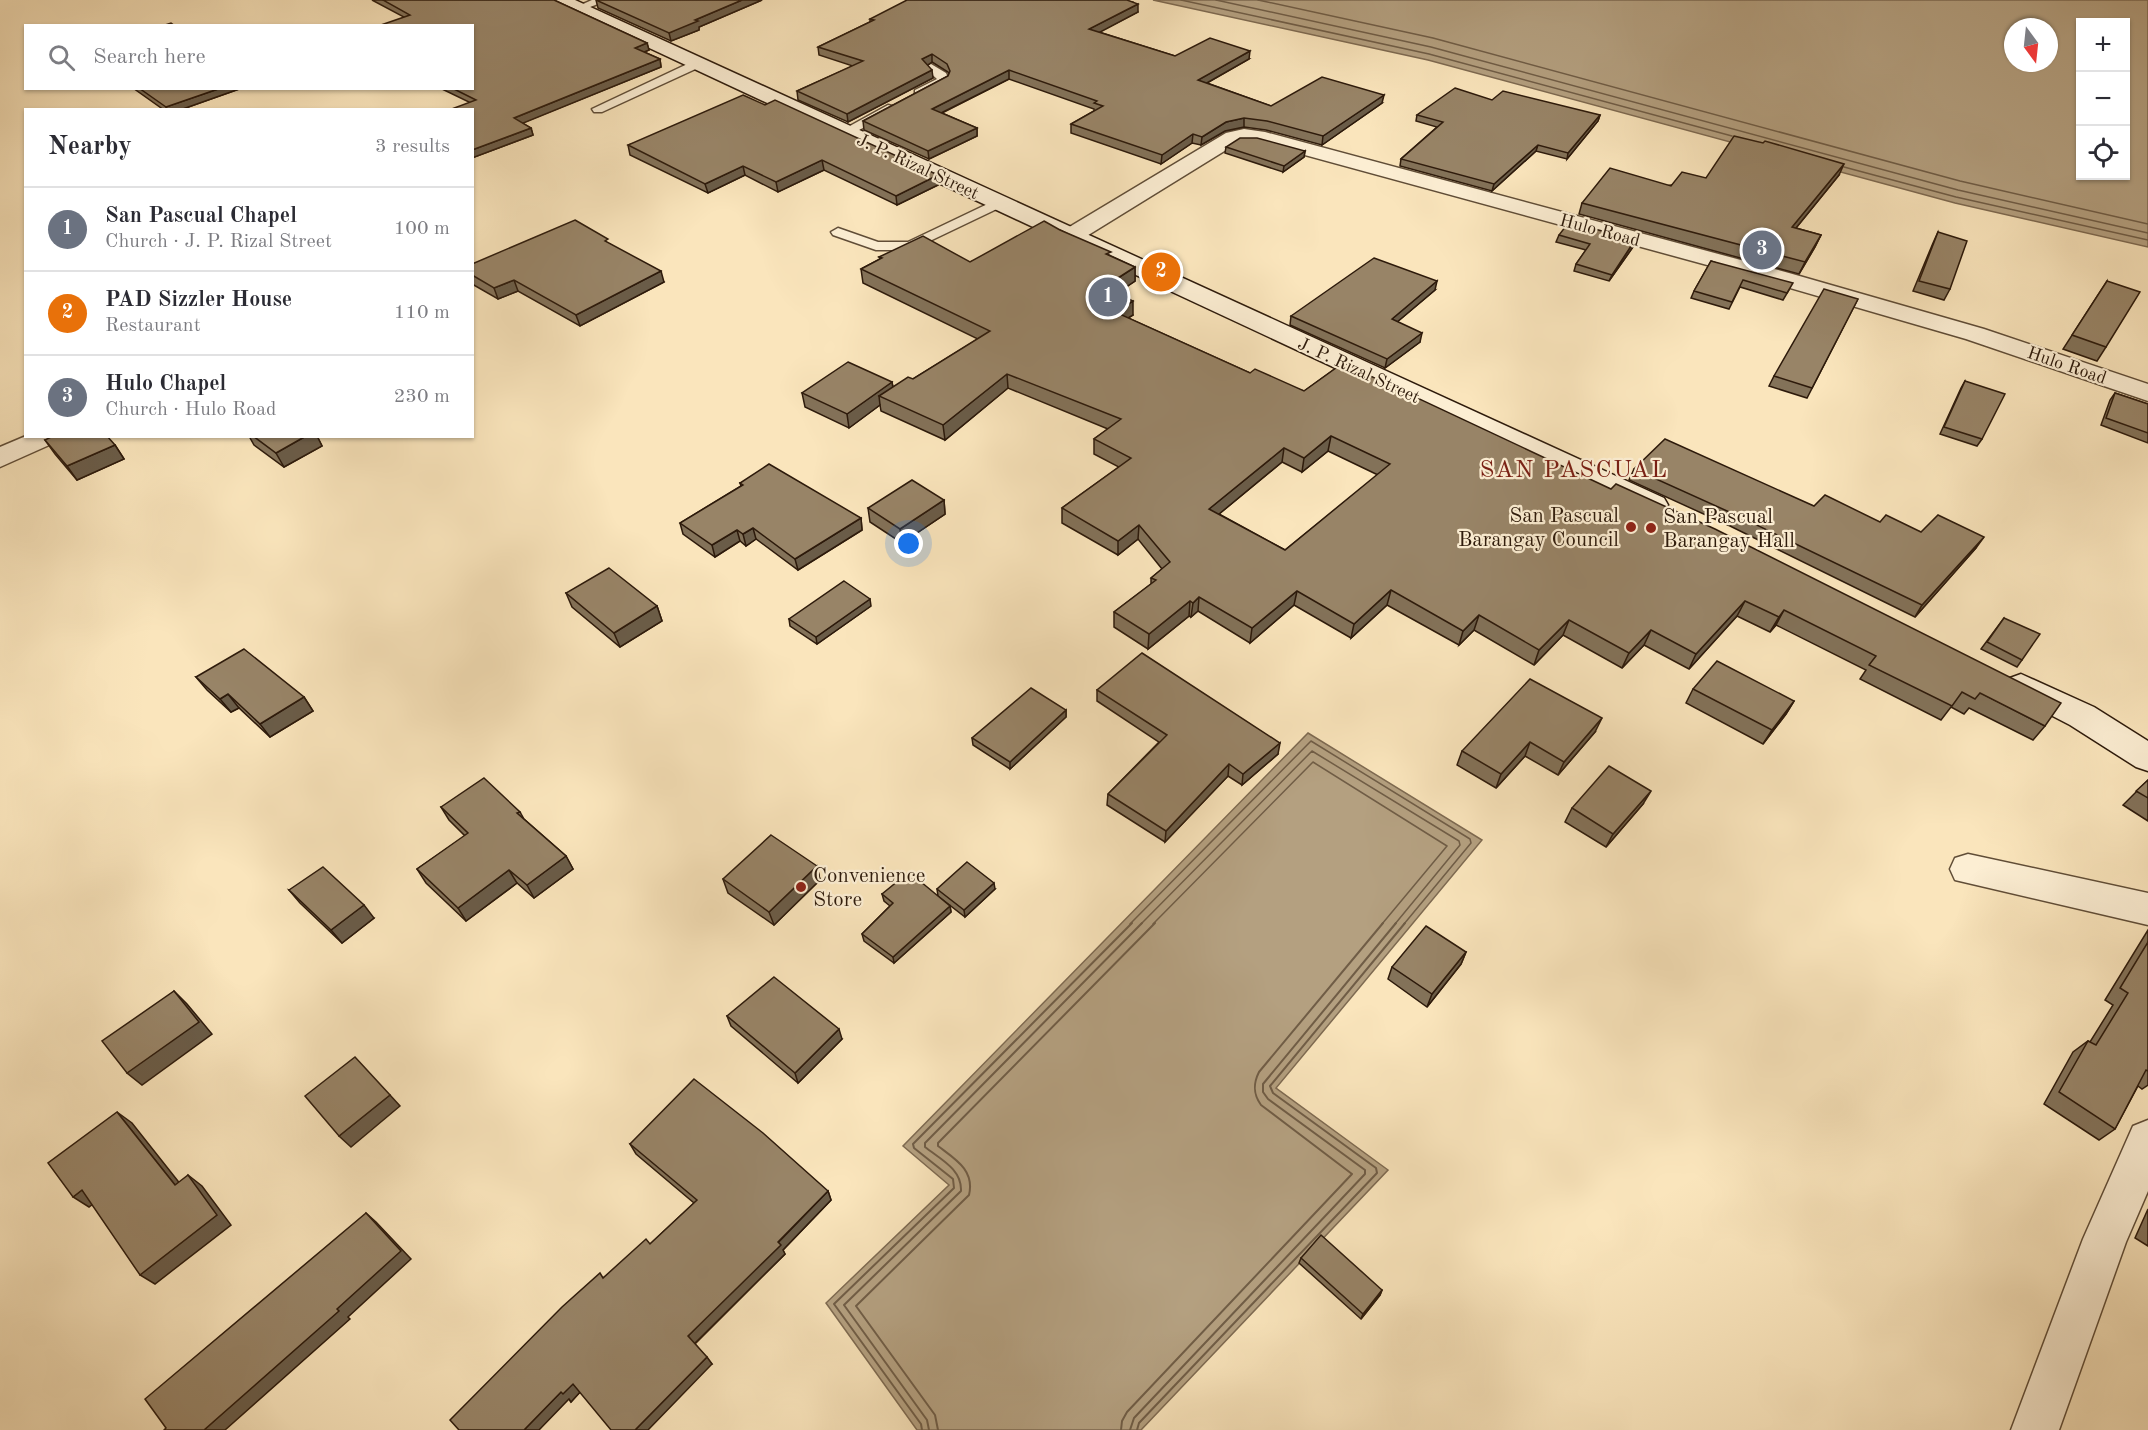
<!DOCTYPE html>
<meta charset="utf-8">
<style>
:root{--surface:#fff;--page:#f2f2f3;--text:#2b2b33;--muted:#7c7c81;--line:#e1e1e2;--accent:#b45309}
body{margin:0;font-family:"Old Standard TT",serif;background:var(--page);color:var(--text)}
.controls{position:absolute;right:18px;top:18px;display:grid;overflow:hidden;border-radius:0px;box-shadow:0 2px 4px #0004}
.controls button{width:54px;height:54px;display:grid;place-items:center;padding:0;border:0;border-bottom:2px solid var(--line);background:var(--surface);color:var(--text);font:30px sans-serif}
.compass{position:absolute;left:2004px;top:18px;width:54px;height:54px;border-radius:50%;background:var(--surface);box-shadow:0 2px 4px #0004;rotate:165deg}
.you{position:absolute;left:909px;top:544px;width:21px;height:21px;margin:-15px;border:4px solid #fff;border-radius:50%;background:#1a73e8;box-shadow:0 0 0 9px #1a73e833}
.badge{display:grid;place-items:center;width:39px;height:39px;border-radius:50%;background:var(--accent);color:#fff;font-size:20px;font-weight:700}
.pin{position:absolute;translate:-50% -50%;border:3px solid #fff;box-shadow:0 2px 6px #0006}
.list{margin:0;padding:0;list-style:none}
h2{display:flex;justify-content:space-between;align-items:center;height:78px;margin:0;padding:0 24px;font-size:26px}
h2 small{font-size:20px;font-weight:400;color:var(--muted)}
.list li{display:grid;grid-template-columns:39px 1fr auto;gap:18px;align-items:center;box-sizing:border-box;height:84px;padding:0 24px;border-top:2px solid var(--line)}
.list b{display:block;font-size:22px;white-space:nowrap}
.list p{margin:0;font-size:20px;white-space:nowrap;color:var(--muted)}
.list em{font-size:20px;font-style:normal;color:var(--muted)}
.icon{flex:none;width:33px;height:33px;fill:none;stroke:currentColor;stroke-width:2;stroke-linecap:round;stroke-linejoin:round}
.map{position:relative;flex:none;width:2148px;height:1430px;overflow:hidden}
.search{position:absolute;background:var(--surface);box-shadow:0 2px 4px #0004;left:24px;top:24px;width:450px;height:66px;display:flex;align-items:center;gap:15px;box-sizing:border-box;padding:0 21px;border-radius:0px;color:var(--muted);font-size:22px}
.panel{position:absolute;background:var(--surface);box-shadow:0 2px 4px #0004;left:24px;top:108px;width:450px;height:330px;border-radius:0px}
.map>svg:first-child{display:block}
</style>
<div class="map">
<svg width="2148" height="1430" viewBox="0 0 2148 1430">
<rect width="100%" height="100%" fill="#fae5bc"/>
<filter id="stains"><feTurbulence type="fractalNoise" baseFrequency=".00333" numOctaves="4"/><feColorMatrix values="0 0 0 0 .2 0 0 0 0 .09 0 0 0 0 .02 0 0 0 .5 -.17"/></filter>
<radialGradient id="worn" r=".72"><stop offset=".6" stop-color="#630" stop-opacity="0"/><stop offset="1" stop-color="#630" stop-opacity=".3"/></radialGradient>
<g fill="#b4a080" stroke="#7e6a51" stroke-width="1.5" fill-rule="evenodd">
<path d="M 1153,0 L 2148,0 L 2148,247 L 1955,203 L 1428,60 ZM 2080,22 L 2126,22 L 2126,176 L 2080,176 ZM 2013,27 L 2049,27 L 2049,63 L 2013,63 Z"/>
<path d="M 1308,733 L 1482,840 L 1276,1088 L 1388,1170 L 1141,1430 L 917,1430 L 826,1303 L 949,1185 L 903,1146 Z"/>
</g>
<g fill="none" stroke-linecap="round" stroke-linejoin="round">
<g stroke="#705d46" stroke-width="1.5">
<path d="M 1181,0 L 1429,54 L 1732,136"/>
<path d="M 1216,0 L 1431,47 L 1958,190 L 2148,233"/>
<path d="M 1258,0 L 1433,38 L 1960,181 L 2148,224"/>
<path d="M 1844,167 L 1956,197 L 2148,240"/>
<path d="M 1130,924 L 1311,741 L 1470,839 L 1471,843 L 1404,924"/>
<path d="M 1141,924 L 1312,751 L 1459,841 L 1460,845 L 1395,924"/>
<path d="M 1153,924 L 1313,762 L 1447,846 L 1382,924"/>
</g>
<g stroke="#705d46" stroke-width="2">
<path d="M 922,1430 L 921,1424 L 834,1304 L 954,1188 L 953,1179 L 914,1148 L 913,1144 L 1132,923"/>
<path d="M 929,1430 L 927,1420 L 844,1305 L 961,1191 C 962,1169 940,1159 925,1147 L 925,1143 L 1142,923"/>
<path d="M 938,1430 L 935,1415 L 856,1306 L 969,1195 C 975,1170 955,1159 938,1146 L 938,1143 L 1155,923"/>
<path d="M 1121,1430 L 1122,1421 L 1127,1412 L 1352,1174 L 1261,1105 C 1253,1094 1253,1084 1259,1072 L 1383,923"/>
<path d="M 1130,1430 L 1134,1418 L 1365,1174 L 1365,1170 L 1268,1099 L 1263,1092 L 1263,1084 L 1396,923"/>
<path d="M 1137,1430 L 1139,1423 L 1377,1173 L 1376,1168 L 1273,1093 L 1270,1086 L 1405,923"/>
</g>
<defs>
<g id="service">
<path d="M 592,0 L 608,0 L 580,11 L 574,8 Z"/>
<path d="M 698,59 L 702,60 L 702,66 L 602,112 L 594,112 L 592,109 Z"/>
<path d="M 931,64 L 946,73 L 949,80 L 923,96 L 915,96 L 915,90 L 937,79 L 925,68 Z"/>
<path d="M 888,105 L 892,106 L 894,109 L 892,112 L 850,135 L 840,135 L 839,132 Z"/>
<path d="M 998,199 L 1003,200 L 1005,203 L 1003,206 L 911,250 L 876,250 L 833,235 L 831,232 L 838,228 L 878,242 L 908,242 Z"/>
</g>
<g id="minor">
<path d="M 1244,129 L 1265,132 L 1789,273 L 1984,329 L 2148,384 L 2148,401 L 1966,339 L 1773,283 L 1257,142 L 1239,142 L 1077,242 L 1069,244 L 1061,242 L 1058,237 L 1061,232 L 1226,133 Z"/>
<path d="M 26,436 L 60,436 L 56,442 L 0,467 L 0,447 Z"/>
<path d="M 1968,854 L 2148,893 L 2148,925 L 1955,880 L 1950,869 L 1955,858 Z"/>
<path d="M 2148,1120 L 2148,1191 L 2126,1242 L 2059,1430 L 2011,1430 L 2083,1239 L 2133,1126 Z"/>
</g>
<g id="secondary">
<path d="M 552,0 L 575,0 L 1664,498 L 1668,505 L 1664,512 L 1654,514 L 1644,512 L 555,4 Z"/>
<path d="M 2021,674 L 2094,707 L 2148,741 L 2148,771 L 2136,767 L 2070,725 L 2010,694 L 2005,686 L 2010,678 Z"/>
</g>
</defs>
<use href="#service" stroke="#604d37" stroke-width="3"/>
<use href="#minor" stroke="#604d37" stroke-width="3"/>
<use href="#secondary" stroke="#2d1a0b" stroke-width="3"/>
<use href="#service" fill="#fceed3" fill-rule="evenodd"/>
<use href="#minor" fill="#fceed3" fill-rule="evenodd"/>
<use href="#secondary" fill="#fceed3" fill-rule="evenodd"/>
</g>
<g fill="#837259" stroke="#2d1a0b" stroke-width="1.5" fill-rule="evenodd">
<path d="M 372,0 L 554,0 L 647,43 L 649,50 L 644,52 L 660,59 L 661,67 L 522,123 L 531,128 L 533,135 L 472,158 L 472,110 L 469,102 L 440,88 L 472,88 L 404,17 Z"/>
<path d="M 596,0 L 762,0 L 699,27 L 699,30 L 671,41 L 598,8 Z"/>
<path d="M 1133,2 L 1138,12 L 1099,32 L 1175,56 L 1249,59 L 1207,83 L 1271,106 L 1382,103 L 1322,145 L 1266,130 L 1244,127 L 1225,131 L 1201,145 L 1192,143 L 1161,164 L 1071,133 L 1071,124 L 1094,111 L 1094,109 L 1009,79 L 942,113 L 977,128 L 977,136 L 929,159 L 864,130 L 863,121 L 948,76 L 949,74 L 948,72 L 932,62 L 927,65 L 933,78 L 848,122 L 798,100 L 797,91 L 853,66 L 819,55 L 818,47 L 870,22 L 870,19 Z"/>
<path d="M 133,88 L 242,88 L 180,110 L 164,110 Z"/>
<path d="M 1492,100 L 1600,115 L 1598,121 L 1567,159 L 1536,151 L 1492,191 L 1400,166 L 1401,159 L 1437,127 L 1416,121 L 1417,115 Z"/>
<path d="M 765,105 L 938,175 L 938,185 L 897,205 L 824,170 L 778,192 L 745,175 L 708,193 L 630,155 L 628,145 Z"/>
<path d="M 1226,147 L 1305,151 L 1304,157 L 1283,172 L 1225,153 Z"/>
<path d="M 1839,175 L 1796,228 L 1821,235 L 1815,247 L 1799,274 L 1579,214 L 1582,203 L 1706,178 Z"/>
<path d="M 1060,230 L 1111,256 L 1135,267 L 1135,281 L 1116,293 L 1133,315 L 1128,318 L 1250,373 L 1304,391 L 1343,363 L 2045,726 L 2033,740 L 1969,708 L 1964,714 L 1951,707 L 1941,720 L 1860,679 L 1866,670 L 1776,625 L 1770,632 L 1737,616 L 1689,669 L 1644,645 L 1622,668 L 1563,635 L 1534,665 L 1474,630 L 1459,645 L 1387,605 L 1351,638 L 1294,605 L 1250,643 L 1198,611 L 1191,617 L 1189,616 L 1148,649 L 1114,627 L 1114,612 L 1151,584 L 1151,578 L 1162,569 L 1138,539 L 1118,555 L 1062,523 L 1062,508 L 1119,467 L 1094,454 L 1094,439 L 1108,429 L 1008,388 L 945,440 L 881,411 L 880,405 L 849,428 L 805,407 L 802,393 L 892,382 L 893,387 L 913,379 L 978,339 L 863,283 L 861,269 L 880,259 L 879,257 L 970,262 ZM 1328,451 L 1378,475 L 1285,550 L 1219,514 L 1282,462 L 1302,472 Z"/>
<path d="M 1938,232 L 1950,289 L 1944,300 L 1913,291 L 1933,243 Z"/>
<path d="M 1559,235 L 1635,240 L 1633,247 L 1609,281 L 1574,271 L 1576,264 L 1586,250 L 1556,242 Z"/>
<path d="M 610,244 L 664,282 L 580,326 L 518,291 L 498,299 L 472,284 L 472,264 Z"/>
<path d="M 1711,261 L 1789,290 L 1783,300 L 1740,287 L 1729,309 L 1691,298 L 1694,291 Z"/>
<path d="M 2107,281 L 2106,347 L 2097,361 L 2063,349 Z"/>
<path d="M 1435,290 L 1397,322 L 1420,342 L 1385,368 L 1290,325 L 1291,316 Z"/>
<path d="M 1858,299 L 1807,398 L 1769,386 L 1774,376 Z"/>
<path d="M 1965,381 L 1982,439 L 1977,446 L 1940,434 L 1961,388 Z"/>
<path d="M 2115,393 L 2148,404 L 2148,443 L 2101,425 L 2110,400 Z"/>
<path d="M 249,436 L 317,436 L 322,446 L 284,467 L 254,445 Z"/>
<path d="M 45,440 L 115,445 L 124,459 L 77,480 L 55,454 Z"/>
<path d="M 1634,469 L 1814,506 L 1921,532 L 1976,548 L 1915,617 L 1730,526 L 1629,480 Z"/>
<path d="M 740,483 L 861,518 L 862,530 L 798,570 L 756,539 L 746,546 L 740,541 L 715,557 L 683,534 L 680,523 L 741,486 Z"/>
<path d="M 944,500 L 945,514 L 902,543 L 870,522 L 868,508 Z"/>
<path d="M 566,593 L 657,606 L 662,621 L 620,647 L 572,607 Z"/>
<path d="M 871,606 L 817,644 L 790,626 L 789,619 Z"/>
<path d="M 2004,618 L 2022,660 L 2017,667 L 1981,649 Z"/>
<path d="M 196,677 L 304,697 L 313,711 L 270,737 L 239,708 L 231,712 L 207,690 Z"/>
<path d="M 1693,689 L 1794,701 L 1786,714 L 1763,744 L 1686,703 Z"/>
<path d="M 1097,690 L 1278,754 L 1242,785 L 1228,776 L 1165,842 L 1107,805 L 1108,794 L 1159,742 L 1097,701 Z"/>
<path d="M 1066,710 L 1066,717 L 1010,769 L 973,745 L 972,738 Z"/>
<path d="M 1595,732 L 1558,775 L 1525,756 L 1496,788 L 1457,765 L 1462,751 Z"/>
<path d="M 2148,780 L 2148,821 L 2123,805 Z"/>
<path d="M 1643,804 L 1606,847 L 1565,822 L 1572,808 Z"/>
<path d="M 441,807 L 520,812 L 524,819 L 566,856 L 573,869 L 534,898 L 517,883 L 466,921 L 426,883 L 417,869 L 465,836 L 449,820 Z"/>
<path d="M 817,866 L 820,880 L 774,925 L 728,893 L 723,879 Z"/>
<path d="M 937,889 L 995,889 L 965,917 L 938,896 Z"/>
<path d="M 289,890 L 374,918 L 342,943 L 300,903 Z"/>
<path d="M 882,894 L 950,906 L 951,912 L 894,963 L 864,941 L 862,934 L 890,906 L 884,901 Z"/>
<path d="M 2148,930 L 2148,1085 L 2142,1089 L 2138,1086 L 2115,1129 L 2099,1140 L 2044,1104 L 2073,1052 L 2088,1041 L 2090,1042 L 2113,1005 L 2105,1000 Z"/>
<path d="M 1466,952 L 1461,964 L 1427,1007 L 1388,979 L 1392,967 Z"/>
<path d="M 727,1016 L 842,1039 L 798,1083 L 731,1026 Z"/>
<path d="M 630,1144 L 828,1191 L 831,1200 L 783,1250 L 785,1254 L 695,1344 L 712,1364 L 580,1392 L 571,1402 L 569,1399 L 603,1278 L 650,1244 L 694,1203 L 636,1154 Z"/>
<path d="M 2148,1209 L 2148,1246 L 2135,1238 Z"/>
<path d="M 1301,1258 L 1382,1290 L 1380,1295 L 1361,1319 L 1299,1263 Z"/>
</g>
<g fill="#6a5c48" stroke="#2d1a0b" stroke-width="1.5">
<path d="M 742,0 L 762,0 L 699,27 L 699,30 L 671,41 L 669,33 L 695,20 Z"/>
<path d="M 1138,4 L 1138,12 L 1089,38 L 1089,29 Z"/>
<path d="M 647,43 L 649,50 L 637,55 L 635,48 Z"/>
<path d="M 1250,51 L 1249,59 L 1198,88 L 1198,80 Z"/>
<path d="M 932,54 L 932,62 L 923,68 L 922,59 Z"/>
<path d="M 660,59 L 661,67 L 516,126 L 514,118 Z"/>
<path d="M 932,70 L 933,78 L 848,122 L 847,114 Z"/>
<path d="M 1009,70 L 1009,79 L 933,117 L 932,109 Z"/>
<path d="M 221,88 L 242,88 L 180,110 L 167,110 L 166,107 Z"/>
<path d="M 1384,95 L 1382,103 L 1322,145 L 1323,136 Z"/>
<path d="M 1600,115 L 1598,121 L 1567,159 L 1568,153 Z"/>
<path d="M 1244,118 L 1244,127 L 1225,131 L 1201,145 L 1202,137 L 1226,122 Z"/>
<path d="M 531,128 L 533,135 L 472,158 L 472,150 Z"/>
<path d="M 977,128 L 977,136 L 929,159 L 928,151 Z"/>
<path d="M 1193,134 L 1192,143 L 1161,164 L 1162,155 Z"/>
<path d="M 1538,145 L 1536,151 L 1492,191 L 1494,184 Z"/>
<path d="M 1305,151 L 1304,157 L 1283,172 L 1284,166 Z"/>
<path d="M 822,160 L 824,170 L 778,192 L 776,182 Z"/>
<path d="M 1844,164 L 1839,175 L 1787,239 L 1792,227 Z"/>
<path d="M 743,166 L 745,175 L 708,193 L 705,184 Z"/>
<path d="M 938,175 L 938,185 L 897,205 L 896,196 Z"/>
<path d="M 1821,235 L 1815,247 L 1799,274 L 1805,262 Z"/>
<path d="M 1635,240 L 1633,247 L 1609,281 L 1612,275 Z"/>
<path d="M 1135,267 L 1135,281 L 1104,302 L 1104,287 Z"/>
<path d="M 661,271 L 664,282 L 580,326 L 576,315 Z"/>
<path d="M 514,280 L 518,291 L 498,299 L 494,288 Z"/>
<path d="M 1437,281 L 1435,290 L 1390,328 L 1392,319 Z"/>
<path d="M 1133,301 L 1133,315 L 1115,326 L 1115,312 Z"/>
<path d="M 1422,333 L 1420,342 L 1385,368 L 1387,359 Z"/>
<path d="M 1007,374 L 1008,388 L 945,440 L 943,425 Z"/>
<path d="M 892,382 L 894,395 L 879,396 L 880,405 L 849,428 L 847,414 Z"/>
<path d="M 306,436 L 317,436 L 322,446 L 284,467 L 276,453 Z"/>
<path d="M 1331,436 L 1328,451 L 1302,472 L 1304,458 Z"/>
<path d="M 115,445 L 124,459 L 77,480 L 67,466 Z"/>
<path d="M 1284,448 L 1282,462 L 1207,524 L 1209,509 Z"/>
<path d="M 944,500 L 945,514 L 902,543 L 900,529 Z"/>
<path d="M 861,518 L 862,530 L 798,570 L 795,559 Z"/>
<path d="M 1139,525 L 1138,539 L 1118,555 L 1118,541 Z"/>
<path d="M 753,528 L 756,539 L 746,546 L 743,534 Z"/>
<path d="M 737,530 L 740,541 L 715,557 L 712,545 Z"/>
<path d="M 1984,537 L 1976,548 L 1915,617 L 1922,605 Z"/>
<path d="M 1391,590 L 1387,605 L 1351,638 L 1354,624 Z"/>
<path d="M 1297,591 L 1294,605 L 1250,643 L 1252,628 Z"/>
<path d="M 1199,597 L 1198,611 L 1191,617 L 1193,603 Z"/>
<path d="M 870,599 L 871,606 L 817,644 L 816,637 Z"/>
<path d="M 1190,601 L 1189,616 L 1148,649 L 1149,634 Z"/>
<path d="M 1745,601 L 1737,616 L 1689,669 L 1696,654 Z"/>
<path d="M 657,606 L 662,621 L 620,647 L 614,633 Z"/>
<path d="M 1784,610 L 1776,625 L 1770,632 L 1779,617 Z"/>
<path d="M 1479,615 L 1474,630 L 1459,645 L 1463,631 Z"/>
<path d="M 1569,620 L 1563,635 L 1534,665 L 1539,650 Z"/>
<path d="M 1651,630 L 1644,645 L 1622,668 L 1629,653 Z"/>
<path d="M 228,694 L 239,708 L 231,712 L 220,699 Z"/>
<path d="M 304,697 L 313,711 L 270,737 L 260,724 Z"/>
<path d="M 1794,701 L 1786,714 L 1763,744 L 1772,730 Z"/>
<path d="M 1066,710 L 1066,717 L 1010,769 L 1010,762 Z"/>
<path d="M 1602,718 L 1595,732 L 1558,775 L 1564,762 Z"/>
<path d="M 1530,742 L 1525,756 L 1496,788 L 1501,774 Z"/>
<path d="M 1280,743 L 1278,754 L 1242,785 L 1243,774 Z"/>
<path d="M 1229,764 L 1228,776 L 1165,842 L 1166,831 Z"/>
<path d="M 1651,791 L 1643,804 L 1606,847 L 1613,834 Z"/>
<path d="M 566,856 L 573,869 L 534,898 L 527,885 Z"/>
<path d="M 817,866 L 820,880 L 774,925 L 769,912 Z"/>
<path d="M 509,870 L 517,883 L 466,921 L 458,908 Z"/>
<path d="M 994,883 L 995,889 L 965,917 L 964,910 Z"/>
<path d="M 364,905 L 374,918 L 342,943 L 331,930 Z"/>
<path d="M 950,906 L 951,912 L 894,963 L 893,957 Z"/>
<path d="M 1466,952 L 1461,964 L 1427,1007 L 1432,994 Z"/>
<path d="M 174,991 L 187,1004 L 212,1034 L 142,1085 L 127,1073 Z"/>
<path d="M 839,1029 L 842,1039 L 798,1083 L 795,1073 Z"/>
<path d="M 390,1095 L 400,1106 L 351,1147 L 339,1136 Z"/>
<path d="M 117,1112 L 132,1123 L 189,1195 L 175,1185 Z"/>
<path d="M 188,1175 L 202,1186 L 231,1225 L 155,1284 L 140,1275 Z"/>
<path d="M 82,1190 L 98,1200 L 89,1207 L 73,1197 Z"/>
<path d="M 828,1191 L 831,1200 L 783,1250 L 785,1254 L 694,1344 L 688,1336 Z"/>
<path d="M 366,1213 L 376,1222 L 411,1259 L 348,1317 L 350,1319 L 225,1430 L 204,1430 L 337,1309 Z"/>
<path d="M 1382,1290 L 1380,1295 L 1361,1319 L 1363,1314 Z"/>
<path d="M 707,1357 L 712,1364 L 648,1430 L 635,1430 Z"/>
<path d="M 573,1384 L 581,1391 L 571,1402 L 569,1399 L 539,1430 L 524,1430 L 561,1392 Z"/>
</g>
<g fill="#988467" stroke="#2d1a0b" stroke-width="1.5" fill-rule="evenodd">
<path d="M 383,0 L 554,0 L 647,43 L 635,48 L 660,59 L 514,118 L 531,128 L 472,150 L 472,110 L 449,110 L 476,100 L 452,88 L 472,88 L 472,26 L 378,26 L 410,15 Z"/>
<path d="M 596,0 L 742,0 L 695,20 L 698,21 L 669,33 Z"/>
<path d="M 907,0 L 1127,0 L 1138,4 L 1089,29 L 1175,56 L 1210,38 L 1250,51 L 1198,80 L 1271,106 L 1322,77 L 1384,95 L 1323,136 L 1267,121 L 1244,118 L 1226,122 L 1202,137 L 1193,134 L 1162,155 L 1071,124 L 1103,106 L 1094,103 L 1097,101 L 1009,70 L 932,109 L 977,128 L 928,151 L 863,121 L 948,76 L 950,71 L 947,64 L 932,54 L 922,59 L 932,70 L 847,114 L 797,91 L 863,61 L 818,47 L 874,20 L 870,19 Z"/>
<path d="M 171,23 L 175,26 L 162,26 Z"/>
<path d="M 139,88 L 221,88 L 166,107 Z"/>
<path d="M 1455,88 L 1492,100 L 1503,91 L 1600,115 L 1568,153 L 1538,145 L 1494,184 L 1401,159 L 1443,122 L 1417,115 Z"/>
<path d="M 743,95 L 765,105 L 775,100 L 938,175 L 896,196 L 822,160 L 776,182 L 743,166 L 705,184 L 628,145 Z"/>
<path d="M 1734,136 L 1763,143 L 1765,141 L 1844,164 L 1792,227 L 1821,235 L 1805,262 L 1582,203 L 1610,168 L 1671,186 L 1682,172 L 1706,178 Z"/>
<path d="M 1240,138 L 1257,138 L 1305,151 L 1284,166 L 1226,147 Z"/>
<path d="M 575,220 L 608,239 L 605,241 L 661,271 L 576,315 L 514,280 L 494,288 L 472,275 L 472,264 Z"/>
<path d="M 1044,221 L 1060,230 L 1111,252 L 1106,254 L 1135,267 L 1104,287 L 1133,301 L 1115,312 L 1250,373 L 1255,369 L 1304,391 L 1343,363 L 1611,489 L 1616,484 L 1715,529 L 2061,703 L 2045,726 L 1980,693 L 1975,699 L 1962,692 L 1952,706 L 1869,665 L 1876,656 L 1784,610 L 1779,617 L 1745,601 L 1696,654 L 1651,630 L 1629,653 L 1569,620 L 1539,650 L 1479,615 L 1463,631 L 1391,590 L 1354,624 L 1297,591 L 1252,628 L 1199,597 L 1193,603 L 1190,601 L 1149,634 L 1114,612 L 1156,580 L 1151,578 L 1170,562 L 1139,525 L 1118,541 L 1062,508 L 1131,458 L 1094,439 L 1121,419 L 1007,374 L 943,425 L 879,396 L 908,377 L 913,379 L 990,331 L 861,269 L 882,258 L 879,257 L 923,236 L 970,262 ZM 1331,436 L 1390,464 L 1285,550 L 1209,509 L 1284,448 L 1304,458 Z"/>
<path d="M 1569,222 L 1635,240 L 1612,275 L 1576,264 L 1590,244 L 1559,235 Z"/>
<path d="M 1938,232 L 1967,241 L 1950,289 L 1919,281 Z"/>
<path d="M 1374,258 L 1437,281 L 1392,319 L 1422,333 L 1387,359 L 1291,316 Z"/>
<path d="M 1711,261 L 1793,283 L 1787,293 L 1743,280 L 1732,302 L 1694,291 Z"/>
<path d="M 2107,281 L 2140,292 L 2106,347 L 2072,335 Z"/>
<path d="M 1824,289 L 1858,299 L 1812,388 L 1774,376 Z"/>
<path d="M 848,362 L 892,382 L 847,414 L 802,393 Z"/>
<path d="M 1965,381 L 2005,394 L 1982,439 L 1944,427 Z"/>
<path d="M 2115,393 L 2148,404 L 2148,433 L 2106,418 Z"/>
<path d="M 53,436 L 107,436 L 115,445 L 67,466 L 45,440 Z"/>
<path d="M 253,436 L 306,436 L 276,453 Z"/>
<path d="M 1665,439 L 1814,506 L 1825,495 L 1880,522 L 1886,515 L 1921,532 L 1938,515 L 1984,537 L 1922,605 L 1736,515 L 1634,469 Z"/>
<path d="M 769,464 L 861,518 L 795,559 L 753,528 L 743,534 L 737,530 L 712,545 L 680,523 L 743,485 L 740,483 Z"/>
<path d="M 912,480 L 944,500 L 900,529 L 868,508 Z"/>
<path d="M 609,568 L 657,606 L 614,633 L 566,593 Z"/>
<path d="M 844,581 L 870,599 L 816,637 L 789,619 Z"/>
<path d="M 2004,618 L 2040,634 L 2022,660 L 1987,642 Z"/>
<path d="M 244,649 L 304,697 L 260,724 L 228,694 L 220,699 L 196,677 Z"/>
<path d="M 1142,653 L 1280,743 L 1243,774 L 1229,764 L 1166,831 L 1108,794 L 1167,735 L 1097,690 Z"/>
<path d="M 1717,661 L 1794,701 L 1772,730 L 1693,689 Z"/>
<path d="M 1530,679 L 1602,718 L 1564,762 L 1530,742 L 1501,774 L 1462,751 Z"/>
<path d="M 1031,688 L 1066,710 L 1010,762 L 972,738 Z"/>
<path d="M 1609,766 L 1651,791 L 1613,834 L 1572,808 Z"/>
<path d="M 484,778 L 520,812 L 517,813 L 566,856 L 527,885 L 509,870 L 458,908 L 417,869 L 468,833 L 441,807 Z"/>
<path d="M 2148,780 L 2148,798 L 2136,791 Z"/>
<path d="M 771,835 L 817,866 L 769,912 L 723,879 Z"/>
<path d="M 967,862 L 994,883 L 964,910 L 937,889 Z"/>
<path d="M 323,867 L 364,905 L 331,930 L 289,890 Z"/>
<path d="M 909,872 L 950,906 L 893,957 L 862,934 L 893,903 L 882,894 Z"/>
<path d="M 1426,926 L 1466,952 L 1432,994 L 1392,967 Z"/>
<path d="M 2148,942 L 2148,1071 L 2146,1070 L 2115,1129 L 2059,1092 L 2088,1041 L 2096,1045 L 2128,993 L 2120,988 Z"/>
<path d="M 774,977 L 839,1029 L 795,1073 L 727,1016 Z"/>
<path d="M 174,991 L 199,1022 L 127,1073 L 102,1041 Z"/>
<path d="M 355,1057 L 390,1095 L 339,1136 L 305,1096 Z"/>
<path d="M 694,1079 L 763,1133 L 828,1191 L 778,1242 L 781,1245 L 688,1336 L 707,1357 L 635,1430 L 611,1430 L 573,1384 L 563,1394 L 561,1392 L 524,1430 L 459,1430 L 450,1420 L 562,1307 L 600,1273 L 603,1278 L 646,1239 L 650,1244 L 697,1200 L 630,1144 Z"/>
<path d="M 117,1112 L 175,1185 L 188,1175 L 217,1215 L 140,1275 L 82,1190 L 73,1197 L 48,1163 Z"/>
<path d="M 366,1213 L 401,1251 L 337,1309 L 339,1311 L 204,1430 L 164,1430 L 166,1428 L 145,1399 Z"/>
<path d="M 1321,1235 L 1382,1290 L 1363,1314 L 1301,1258 Z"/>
</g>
<g fill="#8f2418" stroke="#fceed3" stroke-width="2">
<circle cx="1631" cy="527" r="6"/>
<circle cx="1651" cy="528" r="6"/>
<circle cx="801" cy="887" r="6"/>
</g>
<g text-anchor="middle" stroke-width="4.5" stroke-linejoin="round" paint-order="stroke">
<g font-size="18" fill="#2d1a0b" stroke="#fceed3">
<text transform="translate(918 166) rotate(25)" y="6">J. P. Rizal Street</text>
<text transform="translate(1600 230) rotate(15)" y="6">Hulo Road</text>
<text transform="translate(2067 365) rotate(19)" y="6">Hulo Road</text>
<text transform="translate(1359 370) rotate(25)" y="6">J. P. Rizal Street</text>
</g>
<g font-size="21" fill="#2d1a0b" stroke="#fceed3" text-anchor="start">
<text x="1619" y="522" text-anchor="end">San Pascual<tspan x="1619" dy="24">Barangay Council</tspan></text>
<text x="1663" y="523">San Pascual<tspan x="1663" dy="24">Barangay Hall</tspan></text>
<text x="813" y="882">Convenience<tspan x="813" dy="24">Store</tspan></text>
</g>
<g font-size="24" letter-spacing="1.5" fill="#7a1f14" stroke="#fceed3">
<text x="1574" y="477">SAN PASCUAL</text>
</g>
</g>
<rect width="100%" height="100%" filter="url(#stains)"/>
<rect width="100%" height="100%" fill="url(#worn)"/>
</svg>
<div class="controls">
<button>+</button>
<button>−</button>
<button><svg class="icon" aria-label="locate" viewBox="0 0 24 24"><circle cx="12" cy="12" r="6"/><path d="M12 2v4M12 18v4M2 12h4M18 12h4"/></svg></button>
</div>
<svg class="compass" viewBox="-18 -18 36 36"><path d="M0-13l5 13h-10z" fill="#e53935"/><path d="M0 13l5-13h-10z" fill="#7c7c81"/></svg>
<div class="you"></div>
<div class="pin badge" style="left:1108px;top:297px;background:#6b7280">1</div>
<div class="pin badge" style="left:1161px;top:272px;background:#e8710a">2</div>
<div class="pin badge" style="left:1762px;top:250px;background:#6b7280">3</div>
<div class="search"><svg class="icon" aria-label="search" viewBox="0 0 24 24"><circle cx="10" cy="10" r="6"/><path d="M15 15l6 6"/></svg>Search here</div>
<section class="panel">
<h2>Nearby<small>3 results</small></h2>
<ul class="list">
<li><span class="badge" style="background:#6b7280">1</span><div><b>San Pascual Chapel</b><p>Church · J. P. Rizal Street</p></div><em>100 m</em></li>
<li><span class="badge" style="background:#e8710a">2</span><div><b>PAD Sizzler House</b><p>Restaurant</p></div><em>110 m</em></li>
<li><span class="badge" style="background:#6b7280">3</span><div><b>Hulo Chapel</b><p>Church · Hulo Road</p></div><em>230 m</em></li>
</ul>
</section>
</div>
